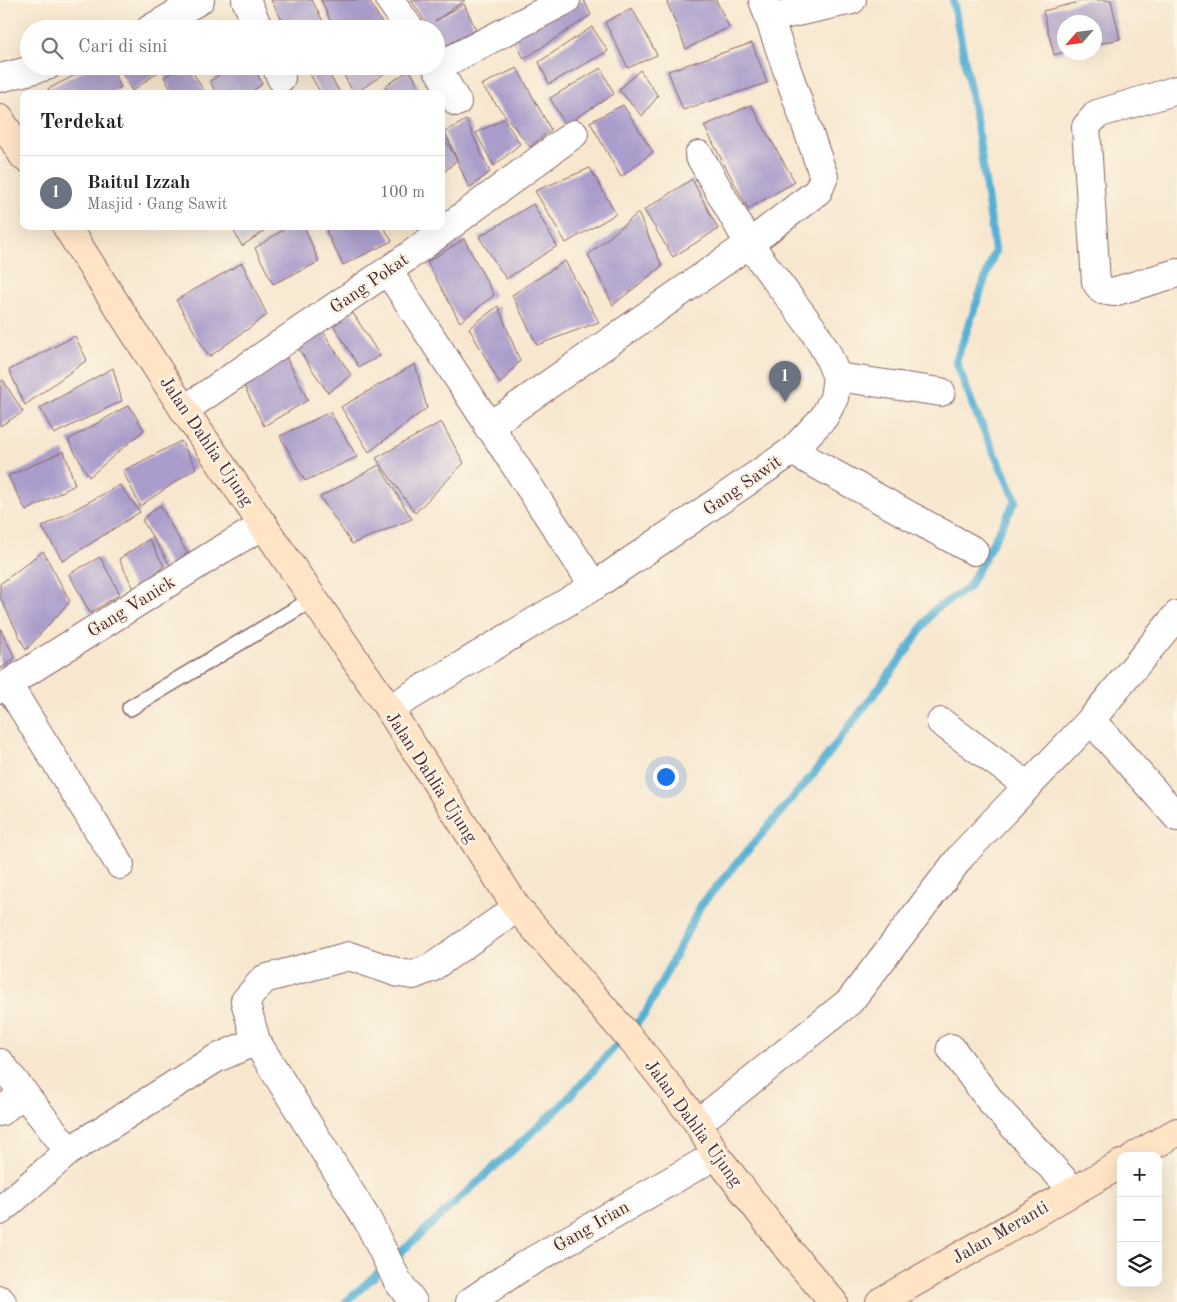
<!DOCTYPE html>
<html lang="id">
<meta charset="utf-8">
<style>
:root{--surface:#fff;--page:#f2f2f2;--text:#222;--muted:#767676;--line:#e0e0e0;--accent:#b5179e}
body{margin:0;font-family:"Old Standard TT",serif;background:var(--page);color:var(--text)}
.controls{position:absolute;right:15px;bottom:15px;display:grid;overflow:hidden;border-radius:10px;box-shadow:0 5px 20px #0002}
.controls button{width:45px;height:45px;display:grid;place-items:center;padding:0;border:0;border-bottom:1px solid var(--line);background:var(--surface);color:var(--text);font:25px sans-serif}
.compass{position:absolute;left:1057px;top:15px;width:45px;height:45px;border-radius:50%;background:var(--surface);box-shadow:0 5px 20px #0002;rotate:242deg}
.you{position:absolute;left:665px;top:776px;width:18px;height:18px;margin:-12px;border:4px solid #fff;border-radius:50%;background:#1a73e8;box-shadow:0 0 0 8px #1a73e833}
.badge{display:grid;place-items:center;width:32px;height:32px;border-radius:50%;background:var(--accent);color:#fff;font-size:16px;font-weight:700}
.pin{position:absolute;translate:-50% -41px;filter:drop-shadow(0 1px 2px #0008)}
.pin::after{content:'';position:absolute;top:26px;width:18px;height:15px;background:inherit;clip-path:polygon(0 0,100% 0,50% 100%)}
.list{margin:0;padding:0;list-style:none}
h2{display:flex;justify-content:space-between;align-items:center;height:65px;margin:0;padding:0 20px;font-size:21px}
h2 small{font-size:16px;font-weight:400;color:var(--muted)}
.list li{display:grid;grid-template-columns:32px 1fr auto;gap:15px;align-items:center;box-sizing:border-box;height:75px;padding:0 20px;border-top:1px solid var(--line)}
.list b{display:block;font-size:19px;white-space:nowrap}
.list p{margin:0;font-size:16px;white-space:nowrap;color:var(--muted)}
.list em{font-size:16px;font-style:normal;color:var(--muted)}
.icon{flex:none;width:28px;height:28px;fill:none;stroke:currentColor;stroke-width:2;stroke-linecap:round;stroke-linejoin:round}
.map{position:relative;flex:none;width:1177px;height:1302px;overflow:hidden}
.search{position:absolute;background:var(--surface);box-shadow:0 5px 20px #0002;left:20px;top:20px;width:425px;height:55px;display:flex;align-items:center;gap:12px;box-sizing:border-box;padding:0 18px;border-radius:28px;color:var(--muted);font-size:19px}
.panel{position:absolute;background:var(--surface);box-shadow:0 5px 20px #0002;left:20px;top:90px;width:425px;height:140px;border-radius:10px}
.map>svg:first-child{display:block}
</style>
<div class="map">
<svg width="1177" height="1302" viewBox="0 0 1177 1302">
<rect width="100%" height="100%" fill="#fcf5e5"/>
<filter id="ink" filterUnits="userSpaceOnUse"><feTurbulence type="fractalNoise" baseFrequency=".02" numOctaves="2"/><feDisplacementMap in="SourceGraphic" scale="10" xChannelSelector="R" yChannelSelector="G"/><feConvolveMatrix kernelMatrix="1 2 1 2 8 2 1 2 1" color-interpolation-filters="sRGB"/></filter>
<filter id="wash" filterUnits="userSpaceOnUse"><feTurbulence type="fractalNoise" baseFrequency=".0096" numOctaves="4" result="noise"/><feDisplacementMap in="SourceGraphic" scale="20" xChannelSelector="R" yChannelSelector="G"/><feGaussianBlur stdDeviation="1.12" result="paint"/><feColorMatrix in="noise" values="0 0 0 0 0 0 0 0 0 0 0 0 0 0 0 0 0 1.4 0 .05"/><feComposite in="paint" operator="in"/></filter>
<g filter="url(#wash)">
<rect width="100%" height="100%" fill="#f7e7cf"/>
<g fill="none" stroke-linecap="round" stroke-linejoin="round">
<path stroke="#55b0d3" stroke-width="8" d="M 346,1302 L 560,1107 L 645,1014 L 701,905 L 814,773 L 901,659 L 934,610 L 968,588 L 1016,500 L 975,411 L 956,361 L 995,251 L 977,125 L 953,0"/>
</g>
<g id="blocks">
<g fill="#ab9dcb">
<path d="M 271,0 L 312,0 L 327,29 L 287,29 Z"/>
<path d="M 321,0 L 369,0 L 383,25 L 378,29 L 334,29 Z"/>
<path d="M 411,0 L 465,0 L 435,21 L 464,4 L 476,30 L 436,51 L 436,29 L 424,29 L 428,26 Z"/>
<path d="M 580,0 L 584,0 L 591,15 L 524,59 L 513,35 Z"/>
<path d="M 672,0 L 716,0 L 729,27 L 686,49 L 667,2 Z"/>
<path d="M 1087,0 L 1111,0 L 1120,39 L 1094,45 L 1094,22 L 1064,22 L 1064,52 L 1054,55 L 1043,11 Z"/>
<path d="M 632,8 L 657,55 L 628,68 L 605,22 Z"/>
<path d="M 592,27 L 608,51 L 549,84 L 539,62 Z"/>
<path d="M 752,43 L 767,83 L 683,110 L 668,71 Z"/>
<path d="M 93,66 L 110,66 L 121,87 L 108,94 L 50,94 L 48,89 Z"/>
<path d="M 118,66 L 167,66 L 132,91 Z"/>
<path d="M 184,66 L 189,66 L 206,94 L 173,94 L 164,77 Z"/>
<path d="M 233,66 L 254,66 L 262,84 L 249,94 L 216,94 L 210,81 Z"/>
<path d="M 318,66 L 324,66 L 341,94 L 321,94 L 309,72 Z"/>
<path d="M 339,66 L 393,66 L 393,68 L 354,94 Z"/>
<path d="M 517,68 L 551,130 L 530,147 L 481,85 Z"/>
<path d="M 601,68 L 614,94 L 565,125 L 550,98 Z"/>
<path d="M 410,70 L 423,94 L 389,94 L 385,86 Z"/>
<path d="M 640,70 L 658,96 L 642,116 L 619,90 Z"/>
<path d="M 623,105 L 653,152 L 621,177 L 590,122 Z"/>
<path d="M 751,105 L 795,182 L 748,209 L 704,126 Z"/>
<path d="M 504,119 L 520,144 L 494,166 L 476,133 Z"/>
<path d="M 466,120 L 490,172 L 469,188 L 445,132 Z"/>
<path d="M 443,136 L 457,160 L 441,175 L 441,137 Z"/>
<path d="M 590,168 L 616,214 L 566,243 L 535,191 Z"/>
<path d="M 692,179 L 718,229 L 673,257 L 644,210 Z"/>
<path d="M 533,204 L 557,246 L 506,279 L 479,237 Z"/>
<path d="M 638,213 L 662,266 L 613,305 L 588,255 Z"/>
<path d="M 231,226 L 262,226 L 264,231 L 242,246 Z"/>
<path d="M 289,226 L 304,226 L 319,262 L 273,284 L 255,248 Z"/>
<path d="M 334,226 L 383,226 L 392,241 L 343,265 L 326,231 Z"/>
<path d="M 464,239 L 494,295 L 460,322 L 427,262 Z"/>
<path d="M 565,261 L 599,322 L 537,345 L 512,295 Z"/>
<path d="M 242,263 L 267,315 L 209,357 L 176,300 Z"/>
<path d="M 498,306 L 520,361 L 500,384 L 469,328 Z"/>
<path d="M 353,313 L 380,356 L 359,367 L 332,323 Z"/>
<path d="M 320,327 L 351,375 L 328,393 L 293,341 Z"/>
<path d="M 75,336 L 87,360 L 25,405 L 9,370 Z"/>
<path d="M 283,351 L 308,400 L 264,426 L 243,384 Z"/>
<path d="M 415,364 L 427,408 L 369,452 L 341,407 Z"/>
<path d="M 113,368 L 122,401 L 54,434 L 40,408 Z"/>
<path d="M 3,380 L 23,412 L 0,426 L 0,382 Z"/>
<path d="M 129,405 L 144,430 L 89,477 L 68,440 Z"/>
<path d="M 330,412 L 357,457 L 305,481 L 280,436 Z"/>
<path d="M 441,422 L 464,463 L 415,513 L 376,458 Z"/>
<path d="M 181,441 L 196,468 L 140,506 L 123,471 Z"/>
<path d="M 64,451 L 75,485 L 26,511 L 8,476 Z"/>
<path d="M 379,465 L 412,519 L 352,544 L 320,497 Z"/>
<path d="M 120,485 L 140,512 L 63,561 L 42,527 Z"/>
<path d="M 160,505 L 188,555 L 173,570 L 142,520 Z"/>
<path d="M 149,539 L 164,566 L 135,591 L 119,559 Z"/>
<path d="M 43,551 L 70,601 L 26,650 L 0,597 L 0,584 Z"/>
<path d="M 100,557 L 120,594 L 90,613 L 69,574 Z"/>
<path d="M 0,628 L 15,658 L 0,669 Z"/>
</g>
</g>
</g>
<g filter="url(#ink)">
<use href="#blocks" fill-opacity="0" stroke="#876564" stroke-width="1"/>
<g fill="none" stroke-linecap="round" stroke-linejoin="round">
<defs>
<path id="lane" d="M 130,708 L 313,599"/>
<g id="street">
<path d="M 246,0 L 259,29"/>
<path d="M 390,0 L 410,29"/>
<path d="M 769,18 L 852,0"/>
<path d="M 150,29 L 200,0"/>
<path d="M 276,66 L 281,78"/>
<path d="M 436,66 L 457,102"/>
<path d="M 437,67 L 566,0"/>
<path d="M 0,78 L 47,66"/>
<path d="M 1177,90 L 1097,114 L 1086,127 L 1096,282 L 1102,290 L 1113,292 L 1177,273"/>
<path d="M 388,271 L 594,586"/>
<path d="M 837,377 L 941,392"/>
<path d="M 184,410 L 406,258 L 574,134"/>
<path d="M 488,427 L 749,244 L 818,191 L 824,177 L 763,0"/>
<path d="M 792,451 L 974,551"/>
<path d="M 8,685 L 120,865"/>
<path d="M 0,689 L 219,551 L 264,525"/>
<path d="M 389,709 L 594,586 L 792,451 L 824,417 L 834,398 L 837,377 L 827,353 L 812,328 L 749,244 L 699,155"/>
<path d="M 1091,720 L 1177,817"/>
<path d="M 941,722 L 1027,785"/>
<path d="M 951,1048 L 992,1103 L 1073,1190"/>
<path d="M 0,1063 L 69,1151"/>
<path d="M 0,1112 L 24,1093"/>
<path d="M 698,1123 L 850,1001 L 962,855 L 1091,720 L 1177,615"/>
<path d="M 0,1211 L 69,1151 L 215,1059 L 256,1041"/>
<path d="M 0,1300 L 2,1302"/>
<path d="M 413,1302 L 397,1280 L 368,1221 L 256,1041 L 245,1001 L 264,979 L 349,956 L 399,973 L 413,975 L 431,968 L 517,908"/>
<path d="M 470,1302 L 520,1268 L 716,1155"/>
</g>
<g id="secondary">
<path d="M 0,119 L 24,157"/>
<path d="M 66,226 L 184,410 L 389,709 L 517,908 L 640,1050 L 698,1123 L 716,1155 L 792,1254 L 833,1302"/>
<path d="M 1135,1156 L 1177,1132"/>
<path d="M 880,1302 L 1121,1164"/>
</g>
</defs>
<use href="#lane" stroke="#876564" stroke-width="18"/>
<use href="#street" stroke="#876564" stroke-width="30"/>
<use href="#secondary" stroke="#876564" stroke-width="30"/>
<use href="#lane" stroke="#fff" stroke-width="15"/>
<use href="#street" stroke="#fff" stroke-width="28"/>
<use href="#secondary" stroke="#ffe4c6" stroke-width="28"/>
</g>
</g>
<g text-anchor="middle" stroke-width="5" stroke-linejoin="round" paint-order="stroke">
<g font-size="18" fill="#4a1f2b" stroke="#fcf5e5">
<text transform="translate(369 283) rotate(-35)" y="6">Gang Pokat</text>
<text transform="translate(207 441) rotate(56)" y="6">Jalan Dahlia Ujung</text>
<text transform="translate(742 485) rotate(-35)" y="6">Gang Sawit</text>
<text transform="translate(131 606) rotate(-32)" y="6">Gang Vanick</text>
<text transform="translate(432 777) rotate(57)" y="6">Jalan Dahlia Ujung</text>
<text transform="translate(694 1123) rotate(54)" y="6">Jalan Dahlia Ujung</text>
<text transform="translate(591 1226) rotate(-30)" y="6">Gang Irian</text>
<text transform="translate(1000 1232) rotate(-30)" y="6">Jalan Meranti</text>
</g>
</g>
</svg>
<div class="controls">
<button>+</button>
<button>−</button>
<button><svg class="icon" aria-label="layers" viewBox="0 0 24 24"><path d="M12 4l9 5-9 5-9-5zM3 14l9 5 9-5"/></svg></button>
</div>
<svg class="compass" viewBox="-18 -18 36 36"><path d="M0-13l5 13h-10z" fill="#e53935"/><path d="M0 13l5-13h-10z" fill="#767676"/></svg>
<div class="you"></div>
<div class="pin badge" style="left:785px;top:402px;background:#6b7280">1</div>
<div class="search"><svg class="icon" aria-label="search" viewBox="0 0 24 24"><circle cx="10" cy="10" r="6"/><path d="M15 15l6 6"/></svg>Cari di sini</div>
<section class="panel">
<h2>Terdekat<small></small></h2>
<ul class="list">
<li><span class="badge" style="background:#6b7280">1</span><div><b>Baitul Izzah</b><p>Masjid · Gang Sawit</p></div><em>100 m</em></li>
</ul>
</section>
</div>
